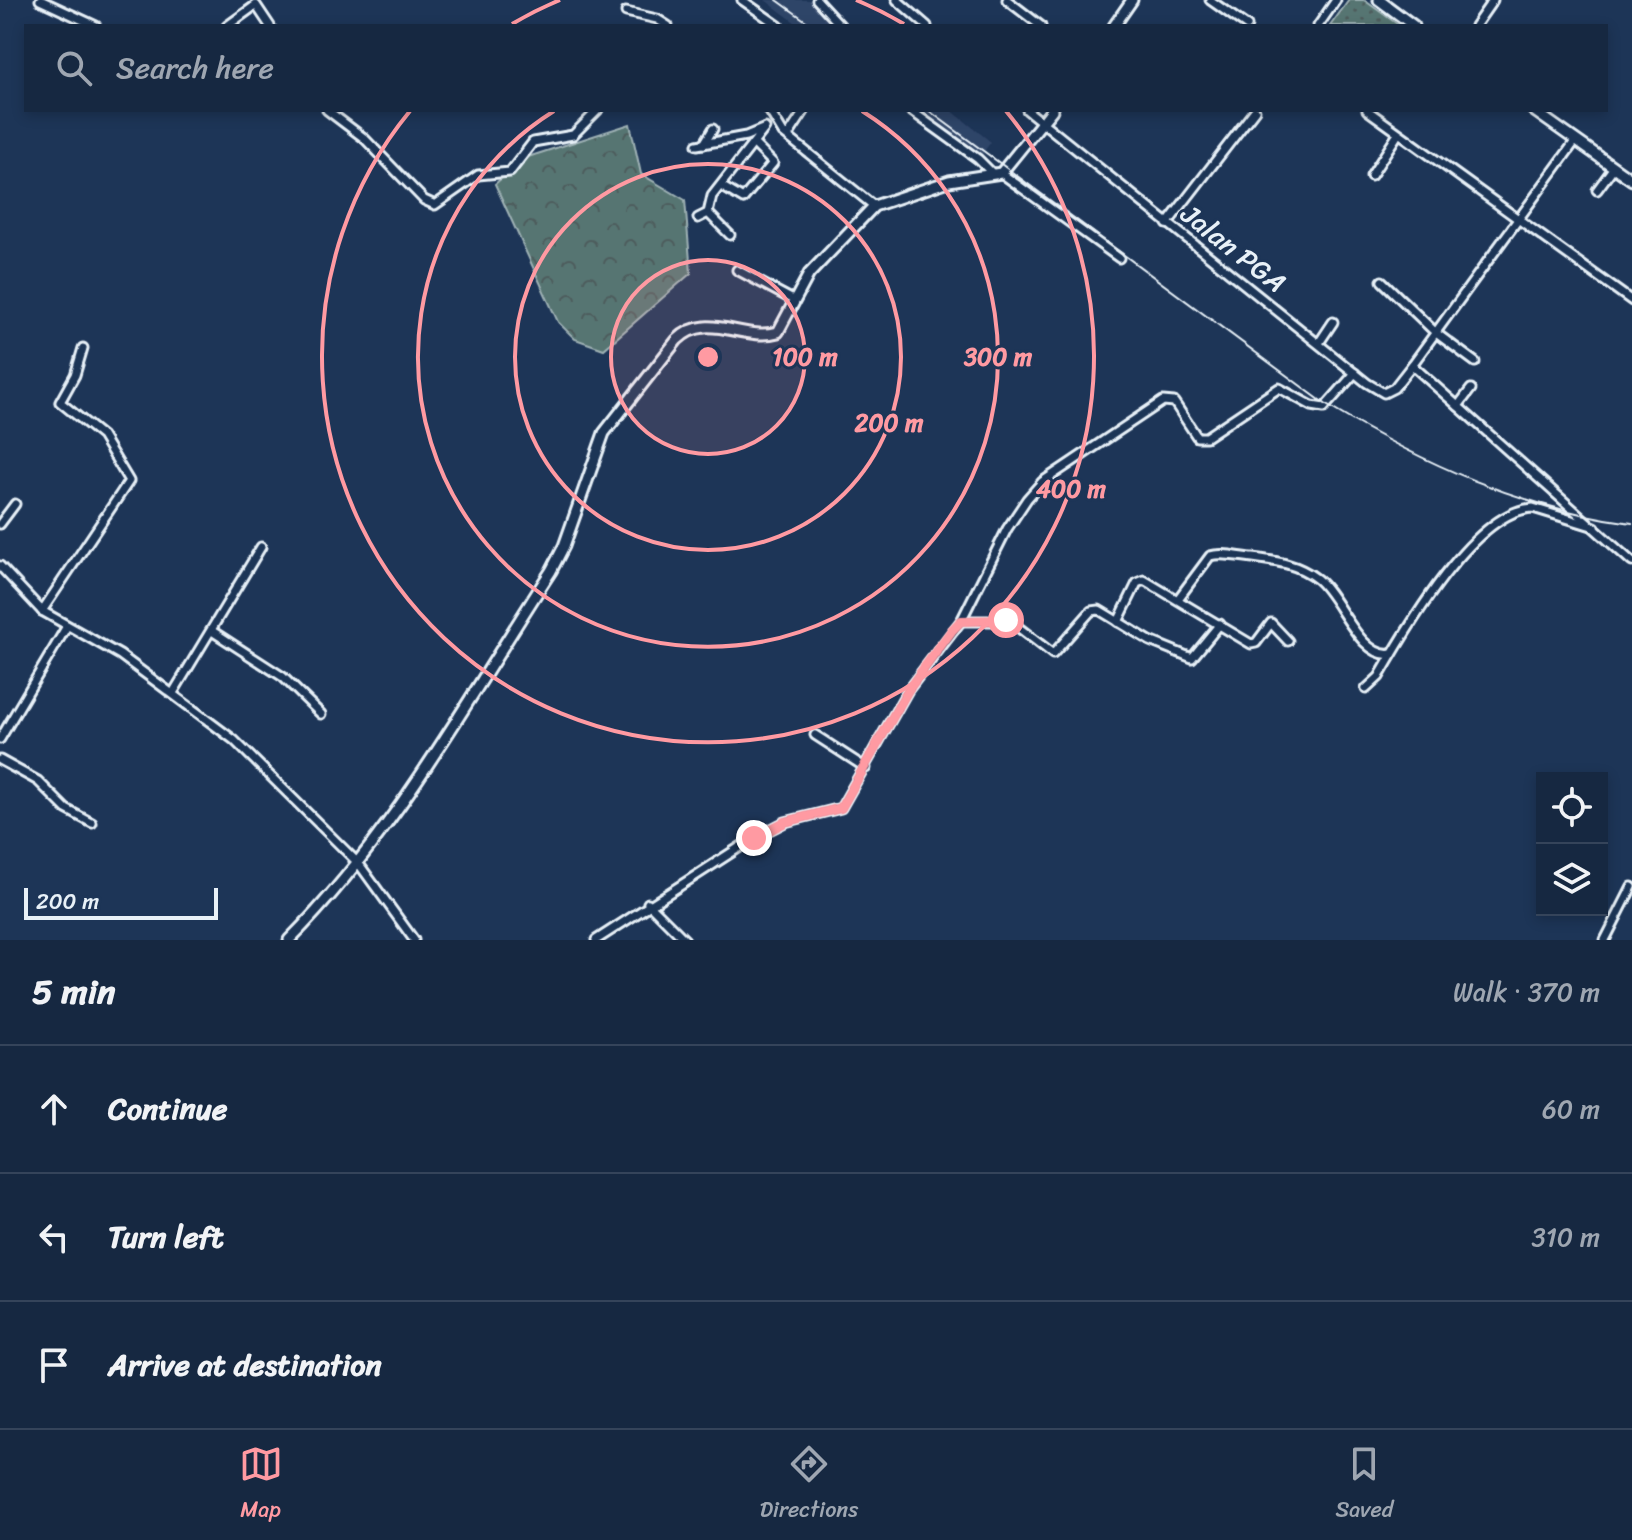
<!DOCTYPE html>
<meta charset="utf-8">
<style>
:root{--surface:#162841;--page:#23344c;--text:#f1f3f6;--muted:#9ea6b1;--line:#35445a;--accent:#ff9aa2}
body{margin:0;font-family:Sriracha,sans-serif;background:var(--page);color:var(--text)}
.controls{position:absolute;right:24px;bottom:24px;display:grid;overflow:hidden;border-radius:0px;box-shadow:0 4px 12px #0003}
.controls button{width:72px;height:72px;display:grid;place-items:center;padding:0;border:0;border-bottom:2px solid var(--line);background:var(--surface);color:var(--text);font:40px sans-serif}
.scale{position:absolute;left:24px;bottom:20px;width:194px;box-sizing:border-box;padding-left:8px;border:4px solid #e8f1f8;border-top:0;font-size:22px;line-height:28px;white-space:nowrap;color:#e8f1f8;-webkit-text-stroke:6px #1d3557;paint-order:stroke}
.stop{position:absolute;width:24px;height:24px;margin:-18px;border:6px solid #ff9aa2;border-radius:50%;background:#fff}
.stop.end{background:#ff9aa2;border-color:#fff;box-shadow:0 2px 8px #0008}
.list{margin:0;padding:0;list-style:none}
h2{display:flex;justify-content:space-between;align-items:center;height:104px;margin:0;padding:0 32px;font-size:34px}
h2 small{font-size:26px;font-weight:400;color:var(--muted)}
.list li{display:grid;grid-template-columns:52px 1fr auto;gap:24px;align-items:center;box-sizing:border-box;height:128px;padding:0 32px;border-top:2px solid var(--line)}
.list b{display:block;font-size:30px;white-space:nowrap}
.list em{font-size:26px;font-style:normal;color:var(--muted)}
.icon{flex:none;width:44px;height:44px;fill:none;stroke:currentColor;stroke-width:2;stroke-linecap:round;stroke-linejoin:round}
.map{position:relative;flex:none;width:1632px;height:940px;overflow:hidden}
.search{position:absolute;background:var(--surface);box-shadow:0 4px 12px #0003;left:24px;right:24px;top:24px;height:88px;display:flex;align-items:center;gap:20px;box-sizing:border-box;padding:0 28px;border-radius:0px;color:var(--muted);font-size:30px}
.sheet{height:488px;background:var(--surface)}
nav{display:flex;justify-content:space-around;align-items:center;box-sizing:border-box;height:112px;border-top:2px solid var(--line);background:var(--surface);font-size:22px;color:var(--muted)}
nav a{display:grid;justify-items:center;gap:4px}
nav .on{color:var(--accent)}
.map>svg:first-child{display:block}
</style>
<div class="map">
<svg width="1632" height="940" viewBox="0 0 1632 940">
<defs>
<pattern id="green-dots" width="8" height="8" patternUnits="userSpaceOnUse" patternTransform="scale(2)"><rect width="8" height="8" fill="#567472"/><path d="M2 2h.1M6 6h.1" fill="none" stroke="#4d5c5c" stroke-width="1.8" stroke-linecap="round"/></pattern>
<pattern id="forest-crowns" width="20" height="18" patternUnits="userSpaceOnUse" patternTransform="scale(2)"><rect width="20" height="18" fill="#567472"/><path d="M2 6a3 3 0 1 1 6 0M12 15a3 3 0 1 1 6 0" fill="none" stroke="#4d5c5c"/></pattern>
</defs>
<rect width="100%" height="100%" fill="#1d3557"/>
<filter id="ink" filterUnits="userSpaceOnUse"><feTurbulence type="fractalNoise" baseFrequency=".0125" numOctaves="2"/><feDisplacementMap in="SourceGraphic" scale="16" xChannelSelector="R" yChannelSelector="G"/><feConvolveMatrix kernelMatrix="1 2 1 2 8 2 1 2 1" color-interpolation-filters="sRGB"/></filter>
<g filter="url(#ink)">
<g fill="#2f4468">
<path d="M 765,0 L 814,0 L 839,26 L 800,26 Z"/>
<path d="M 919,110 L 951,110 L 991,142 L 981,155 Z"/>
</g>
<path fill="url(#green-dots)" stroke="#9fb2b5" stroke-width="2" d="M 1349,0 L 1364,0 L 1400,26 L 1330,26 Z"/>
<path fill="url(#forest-crowns)" stroke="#9fb2b5" stroke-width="2" d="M 630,124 L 641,174 L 685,200 L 691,273 L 604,349 L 575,339 L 558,322 L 495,184 L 525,158 Z"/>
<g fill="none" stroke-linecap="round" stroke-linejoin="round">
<defs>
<g id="minor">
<path d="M 40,0 L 96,26"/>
<path d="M 742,0 L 779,26"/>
<path d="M 817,0 L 841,26"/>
<path d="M 897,0 L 927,26"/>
<path d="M 1007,0 L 1041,26"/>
<path d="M 1210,0 L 1247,26"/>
<path d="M 626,12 L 657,19 L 668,26"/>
<path d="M 227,26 L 256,5 L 270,26"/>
<path d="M 1318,26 L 1336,0"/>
<path d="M 1475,26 L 1493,0"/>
<path d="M 327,110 L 364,138 L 424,200 L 435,205 L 478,175 L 510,172 L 533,142 L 573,135 L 598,110"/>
<path d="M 769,110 L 783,133 L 874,206"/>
<path d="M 910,110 L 978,159 L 992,173"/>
<path d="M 1027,110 L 1367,383 L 1384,393 L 1394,388 L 1412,365 L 1576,140"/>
<path d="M 1367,110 L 1632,301"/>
<path d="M 788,136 L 805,110"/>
<path d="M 704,144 L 713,129"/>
<path d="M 697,145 L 746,136 L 763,129"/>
<path d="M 1001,173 L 1119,258"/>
<path d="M 1371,176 L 1398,134"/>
<path d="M 721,186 L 743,199 L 773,163 L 754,144"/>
<path d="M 1597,190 L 1614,167"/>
<path d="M 708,213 L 730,235"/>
<path d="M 698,218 L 708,213 L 712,196 L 765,128"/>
<path d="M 1167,224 L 1255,110"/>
<path d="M 737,270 L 795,301"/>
<path d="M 1382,281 L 1436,333 L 1475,362"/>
<path d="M 1319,343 L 1333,322"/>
<path d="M 1412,365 L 1632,562"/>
<path d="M 1458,406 L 1471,389"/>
<path d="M 0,524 L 15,504"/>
<path d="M 0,566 L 42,611 L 120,655 L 234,740 L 359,864 L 414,940"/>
<path d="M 1178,599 L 1210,556 C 1222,552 1239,557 1253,558 C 1276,561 1298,564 1317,579 C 1339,596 1360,660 1392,654"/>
<path d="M 42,611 L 129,481 L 102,436 L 60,402 L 75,375 L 83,348"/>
<path d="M 961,621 L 1010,621 L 1053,654 L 1091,611 L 1099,610 L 1150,641 L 1192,658 L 1220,624"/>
<path d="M 1118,622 L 1137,583 L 1144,580 L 1251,644 L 1256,643 L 1271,623 L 1288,641"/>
<path d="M 212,631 L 283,677 L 321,714"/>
<path d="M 1366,689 L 1379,677 C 1406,630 1474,511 1533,508 L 1595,527"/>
<path d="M 173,693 L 261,547"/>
<path d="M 815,735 L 866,768"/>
<path d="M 0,739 L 67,626"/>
<path d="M 0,760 L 38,781 L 66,809 L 92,823"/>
<path d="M 648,903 L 685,940"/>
<path d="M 596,940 L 754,838 L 785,822 L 841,808 L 908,690 L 961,621 L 1007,529 L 1027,499 L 1042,482 L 1163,401 L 1174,402 L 1197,437 L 1206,437 L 1279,388 L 1312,406 L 1324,408 L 1355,373"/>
<path d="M 1605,940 L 1632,887"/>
</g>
<g id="major">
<path d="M 1379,0 L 1414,26"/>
<path d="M 1114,26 L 1132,0"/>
<path d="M 1533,110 L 1632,180"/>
<path d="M 289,940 C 396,832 469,697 551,571 L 564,546 L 604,433 L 677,340 C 707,310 743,342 778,332 L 809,274 L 874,206 L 949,181 L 1001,173 L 1052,110"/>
</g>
</defs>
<use href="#minor" stroke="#e8f1f8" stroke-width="13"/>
<use href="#major" stroke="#e8f1f8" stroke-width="15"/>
<use href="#minor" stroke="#1d3557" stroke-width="7"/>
<use href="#major" stroke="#1d3557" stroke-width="9"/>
<g stroke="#e8f1f8" stroke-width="2">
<path d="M 777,0 L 813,26"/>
<path d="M 928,110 L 1328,406 C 1422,463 1523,509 1632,523"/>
</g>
</g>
</g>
<g fill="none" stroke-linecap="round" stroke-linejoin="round" filter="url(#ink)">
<path stroke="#ff9aa2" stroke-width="10" d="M 754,838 L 785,822 L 841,808 L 908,690 L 952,630 L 961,621 L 1006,620"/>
</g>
<circle cx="708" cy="357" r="97" fill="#ff9aa2" fill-opacity=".12"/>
<g fill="none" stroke="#ff9aa2" stroke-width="4">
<circle cx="708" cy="357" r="97"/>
<circle cx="708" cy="357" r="193"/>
<path d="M862 111A290 290 0 1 1 554 111"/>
<path d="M512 24A386 386 0 0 1 560 0M856 0A386 386 0 0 1 904 24M1006 111A386 386 0 1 1 410 111"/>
</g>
<g text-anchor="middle" stroke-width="6" stroke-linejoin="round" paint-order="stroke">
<g font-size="28" fill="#e8f1f8" stroke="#1d3557">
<text transform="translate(1234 248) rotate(38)" y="10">Jalan PGA</text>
</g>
</g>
<circle cx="708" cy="357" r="12" fill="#ff9aa2" stroke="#1d3557" stroke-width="4"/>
<g font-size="24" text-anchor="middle" font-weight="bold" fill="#ff9aa2" stroke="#1d3557" stroke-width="6" stroke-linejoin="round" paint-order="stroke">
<text x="805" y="365">100 m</text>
<text x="998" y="365">300 m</text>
<text x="889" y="431">200 m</text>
<text x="1071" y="497">400 m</text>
</g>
</svg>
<div class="controls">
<button><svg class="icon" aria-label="locate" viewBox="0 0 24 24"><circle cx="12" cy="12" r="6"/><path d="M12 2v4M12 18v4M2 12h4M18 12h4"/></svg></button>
<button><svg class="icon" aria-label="layers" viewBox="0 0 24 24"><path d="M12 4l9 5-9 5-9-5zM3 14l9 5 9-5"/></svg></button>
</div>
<div class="scale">200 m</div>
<div class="stop" style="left:1006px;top:620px"></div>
<div class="stop end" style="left:754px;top:838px"></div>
<div class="search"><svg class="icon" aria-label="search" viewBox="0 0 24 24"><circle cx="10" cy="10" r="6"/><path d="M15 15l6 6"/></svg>Search here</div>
</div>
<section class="sheet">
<h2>5 min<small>Walk · 370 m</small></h2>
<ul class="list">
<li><svg class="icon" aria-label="ahead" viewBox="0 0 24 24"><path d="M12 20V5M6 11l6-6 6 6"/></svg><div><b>Continue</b></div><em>60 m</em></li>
<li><svg class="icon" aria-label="left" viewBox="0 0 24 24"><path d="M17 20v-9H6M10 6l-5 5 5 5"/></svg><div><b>Turn left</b></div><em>310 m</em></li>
<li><svg class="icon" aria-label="arrive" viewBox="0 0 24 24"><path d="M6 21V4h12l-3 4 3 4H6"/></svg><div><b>Arrive at destination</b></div></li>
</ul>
</section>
<nav>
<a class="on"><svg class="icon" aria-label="map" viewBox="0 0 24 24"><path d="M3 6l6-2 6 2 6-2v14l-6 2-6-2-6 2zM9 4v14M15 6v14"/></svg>Map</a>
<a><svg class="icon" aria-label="directions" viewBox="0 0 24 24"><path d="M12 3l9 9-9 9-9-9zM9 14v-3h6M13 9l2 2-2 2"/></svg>Directions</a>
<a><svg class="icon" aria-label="saved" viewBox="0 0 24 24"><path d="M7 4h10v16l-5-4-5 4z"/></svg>Saved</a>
</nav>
